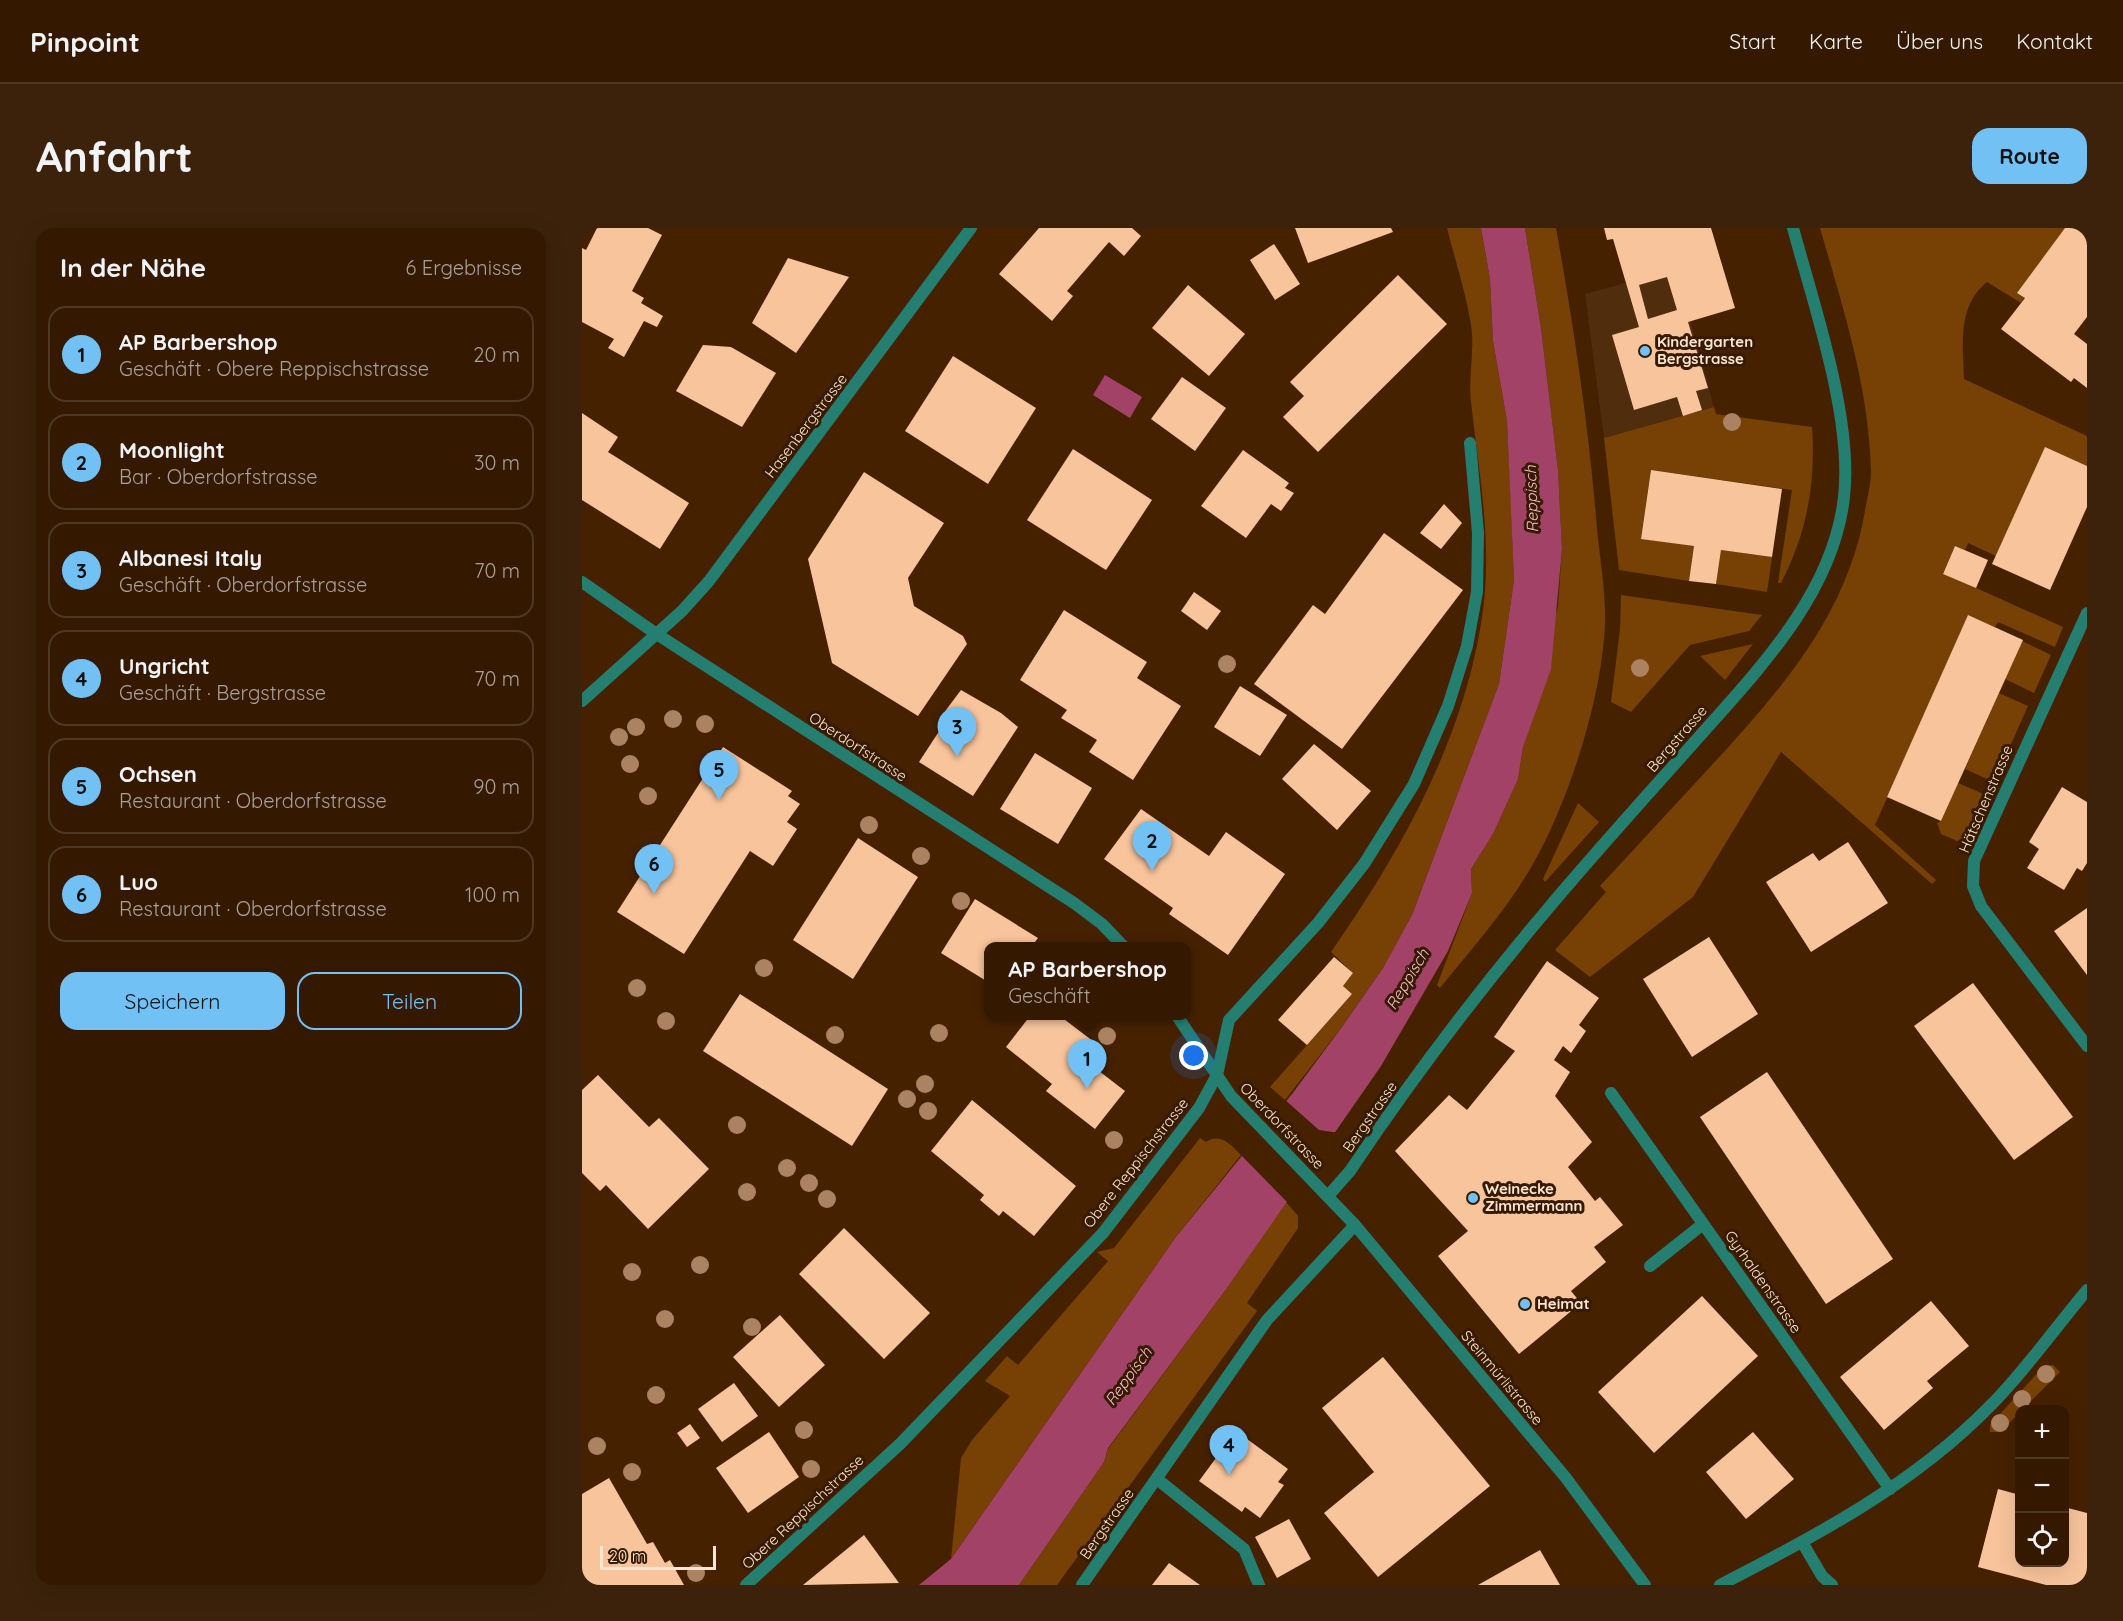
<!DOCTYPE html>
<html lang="de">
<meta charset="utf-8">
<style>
:root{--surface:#341900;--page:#3c220a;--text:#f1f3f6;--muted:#a9a099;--line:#4e3822;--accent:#72c1f5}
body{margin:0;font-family:Quicksand,sans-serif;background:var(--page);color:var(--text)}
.controls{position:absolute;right:18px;bottom:18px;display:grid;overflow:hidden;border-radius:12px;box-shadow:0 6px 24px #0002}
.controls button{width:54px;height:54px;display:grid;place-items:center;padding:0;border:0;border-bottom:2px solid var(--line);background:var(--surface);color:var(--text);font:30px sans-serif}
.scale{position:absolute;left:18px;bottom:15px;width:116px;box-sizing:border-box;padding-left:6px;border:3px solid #fde5d2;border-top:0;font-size:16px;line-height:21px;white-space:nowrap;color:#fde5d2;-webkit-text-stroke:4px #361a01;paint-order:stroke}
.you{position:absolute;left:612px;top:828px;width:21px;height:21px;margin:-15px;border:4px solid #fff;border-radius:50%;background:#1a73e8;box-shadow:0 0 0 9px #1a73e833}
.badge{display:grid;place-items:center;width:39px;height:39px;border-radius:50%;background:var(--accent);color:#111;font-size:20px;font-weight:700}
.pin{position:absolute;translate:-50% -50px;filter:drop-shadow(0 2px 3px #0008)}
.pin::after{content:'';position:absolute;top:32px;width:21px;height:18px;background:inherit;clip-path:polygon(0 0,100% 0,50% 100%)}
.popup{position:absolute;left:402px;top:714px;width:207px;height:78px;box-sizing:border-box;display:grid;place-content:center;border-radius:12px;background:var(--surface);filter:drop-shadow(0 2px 4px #0005);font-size:20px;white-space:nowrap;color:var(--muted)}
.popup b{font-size:22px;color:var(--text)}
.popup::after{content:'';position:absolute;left:50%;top:100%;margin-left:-12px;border:12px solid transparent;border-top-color:var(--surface)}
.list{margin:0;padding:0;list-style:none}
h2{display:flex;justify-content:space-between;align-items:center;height:78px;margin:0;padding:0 24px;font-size:26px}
h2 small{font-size:20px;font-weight:400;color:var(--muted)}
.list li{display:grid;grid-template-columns:39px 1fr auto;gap:18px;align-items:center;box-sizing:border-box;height:96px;margin:0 12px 12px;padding:0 12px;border:2px solid var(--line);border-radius:18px}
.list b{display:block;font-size:22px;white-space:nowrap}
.list p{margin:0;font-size:20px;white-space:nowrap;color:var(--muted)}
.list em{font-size:20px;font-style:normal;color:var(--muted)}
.actions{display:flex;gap:12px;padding:18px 24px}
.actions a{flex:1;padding:14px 0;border:2px solid var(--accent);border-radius:18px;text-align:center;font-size:21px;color:var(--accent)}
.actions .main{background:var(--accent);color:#111}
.icon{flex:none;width:33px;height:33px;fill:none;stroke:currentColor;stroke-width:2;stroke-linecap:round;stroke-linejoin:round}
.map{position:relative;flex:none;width:1505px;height:1357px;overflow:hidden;border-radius:18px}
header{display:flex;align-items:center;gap:36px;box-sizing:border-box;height:84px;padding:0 30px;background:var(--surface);border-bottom:2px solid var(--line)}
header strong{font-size:28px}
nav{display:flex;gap:33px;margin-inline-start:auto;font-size:21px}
.intro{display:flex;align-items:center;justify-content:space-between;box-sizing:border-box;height:144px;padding:0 36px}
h1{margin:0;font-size:42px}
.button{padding:15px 27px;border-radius:18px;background:var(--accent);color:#111;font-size:21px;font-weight:700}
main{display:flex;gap:36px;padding:0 36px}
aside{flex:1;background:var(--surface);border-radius:18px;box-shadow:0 6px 24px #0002}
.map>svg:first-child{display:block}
</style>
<header>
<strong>Pinpoint</strong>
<nav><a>Start</a><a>Karte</a><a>Über uns</a><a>Kontakt</a></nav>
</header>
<div class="intro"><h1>Anfahrt</h1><a class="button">Route</a></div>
<main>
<aside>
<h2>In der Nähe<small>6 Ergebnisse</small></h2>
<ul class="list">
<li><span class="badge">1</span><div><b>AP Barbershop</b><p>Geschäft · Obere Reppischstrasse</p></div><em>20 m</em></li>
<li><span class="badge">2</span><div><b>Moonlight</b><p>Bar · Oberdorfstrasse</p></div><em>30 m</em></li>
<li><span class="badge">3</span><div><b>Albanesi Italy</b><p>Geschäft · Oberdorfstrasse</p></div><em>70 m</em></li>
<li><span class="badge">4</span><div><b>Ungricht</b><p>Geschäft · Bergstrasse</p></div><em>70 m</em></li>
<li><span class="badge">5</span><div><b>Ochsen</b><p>Restaurant · Oberdorfstrasse</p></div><em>90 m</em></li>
<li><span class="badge">6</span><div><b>Luo</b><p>Restaurant · Oberdorfstrasse</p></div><em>100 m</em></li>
</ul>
<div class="actions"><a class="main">Speichern</a><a>Teilen</a></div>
</aside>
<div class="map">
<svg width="1505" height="1357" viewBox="0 0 1505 1357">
<rect width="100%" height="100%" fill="#462100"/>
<path fill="#4f2d0d" d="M 1094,41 L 1132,179 L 1022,210 L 1003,66 Z"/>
<g fill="#774005">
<path d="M 865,0 L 899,0 L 908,51 L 911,113 L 925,193 L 929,277 L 932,352 L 917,456 L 830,687 L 801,740 L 760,799 L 703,872 L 688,859 L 770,766 L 761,758 L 771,745 L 749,724 C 823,618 891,495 903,364 C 908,301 896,237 889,174 C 886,149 893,122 889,97 C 884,65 873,32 865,0 Z"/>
<path d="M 943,0 L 974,0 C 992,100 1007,200 1015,301 C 1018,332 1024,365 1023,396 C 1020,468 990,562 957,625 C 931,675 893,717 858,760 L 855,757 L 890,665 L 889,641 L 911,606 L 936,551 L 941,519 L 976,378 L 980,321 L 976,242 L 959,100 Z"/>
<path d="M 1238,0 L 1483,0 L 1439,75 L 1405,54 C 1375,78 1381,117 1382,151 L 1505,208 L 1505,238 L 1463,220 L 1414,328 L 1386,315 L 1383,322 L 1373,318 L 1361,345 L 1481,399 L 1473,419 L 1416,394 L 1413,399 L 1386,388 L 1293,597 L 1354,652 L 1350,656 L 1199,524 L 1111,669 L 1008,749 L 973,722 L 1024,664 L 1018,658 C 1055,618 1092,578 1129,538 C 1198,463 1265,388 1283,283 C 1285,270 1289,256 1289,243 C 1287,159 1261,80 1238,0 Z"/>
<path d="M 1132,179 L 1134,186 L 1230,199 C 1234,255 1225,305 1199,355 L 1196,355 L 1210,262 L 1069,242 L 1059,310 L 1112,318 L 1107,353 L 1037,342 L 1022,210 Z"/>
<path d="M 1139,322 L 1190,329 L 1185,364 L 1134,356 Z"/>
<path d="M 1039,367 L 1180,387 L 1167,403 L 1108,417 L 1049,484 L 1029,474 L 1038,401 Z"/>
<path d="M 1440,413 L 1469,427 L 1452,465 L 1423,451 Z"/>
<path d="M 1171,416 L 1143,452 L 1118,428 Z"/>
<path d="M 1417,465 L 1446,478 L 1412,554 L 1383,541 Z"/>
<path d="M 1376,555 L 1406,568 L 1384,610 L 1375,613 L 1359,606 L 1355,595 L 1359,593 Z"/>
<path d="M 996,575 L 1017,594 L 963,654 L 961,651 Z"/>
<path d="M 618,910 L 624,914 C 639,904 649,917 659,927 L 594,1009 L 369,1331 L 379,1230 L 390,1212 L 428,1168 L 403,1153 L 425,1128 L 436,1137 L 526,1033 L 515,1024 L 532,1020 Z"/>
<path d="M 704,974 L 716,988 L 716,1000 L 665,1075 L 675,1083 L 475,1357 L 437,1357 L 522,1234 L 526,1221 L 645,1060 Z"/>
<path d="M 1471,1137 L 1478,1144 L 1441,1181 L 1438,1182 L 1437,1185 L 1419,1204 L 1408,1204 L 1408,1197 L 1462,1138 Z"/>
</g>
<g fill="#a34267">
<path d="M 899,0 L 943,0 L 959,100 L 976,242 L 980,321 L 969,441 L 941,519 L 936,551 L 911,606 L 889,641 L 890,665 L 866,723 L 799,838 L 645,1060 L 526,1220 L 522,1234 L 437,1357 L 337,1357 L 369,1331 L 594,1009 L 710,866 L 760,799 L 801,740 L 830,687 L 917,456 L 932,352 L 925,193 L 911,113 L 908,51 Z"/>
<path d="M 523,147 L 560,169 L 548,190 L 511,167 Z"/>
</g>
<path fill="#462100" d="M 702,871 L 737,902 L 758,905 L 706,975 L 658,926 Z"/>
<g fill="#f8c49c" fill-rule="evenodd">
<path d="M 15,0 L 66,0 L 80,7 L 50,63 L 62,70 L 59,75 L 81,88 L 75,99 L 62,93 L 42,129 L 26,120 L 32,111 L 0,94 L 0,20 L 4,22 Z"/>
<path d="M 457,0 L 550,0 L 559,8 L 542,28 L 527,14 L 485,63 L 491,68 L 470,93 L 417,46 Z"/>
<path d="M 713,0 L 809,0 L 811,4 L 726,35 Z"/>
<path d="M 1022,0 L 1129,0 L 1153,80 L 1106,94 L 1126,160 L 1114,163 L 1120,182 L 1101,188 L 1095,169 L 1052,182 L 1030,107 L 1057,99 L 1031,11 L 1025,12 ZM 1085,49 L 1095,82 L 1066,91 L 1057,57 Z"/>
<path d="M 1483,0 L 1505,0 L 1505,89 L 1492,106 L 1505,116 L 1505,160 L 1492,150 L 1489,154 L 1419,101 L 1443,70 L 1435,65 Z"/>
<path d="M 692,16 L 718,56 L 693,72 L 668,32 Z"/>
<path d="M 206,30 L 267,49 L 214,125 L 170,95 Z"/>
<path d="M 816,47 L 865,96 L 736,224 L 701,189 L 722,168 L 708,154 Z"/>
<path d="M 606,57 L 663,106 L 627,148 L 570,100 Z"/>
<path d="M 121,117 L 149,119 L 194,145 L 160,199 L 94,163 Z"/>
<path d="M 371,128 L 454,180 L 406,256 L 323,203 Z"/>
<path d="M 600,149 L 644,180 L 613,223 L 569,191 Z"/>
<path d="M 0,185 L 36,209 L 26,224 L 107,275 L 78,321 L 0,272 Z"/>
<path d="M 1463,219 L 1505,238 L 1505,279 L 1468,362 L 1410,336 Z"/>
<path d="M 491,221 L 570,272 L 524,342 L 445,292 Z"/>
<path d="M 661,222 L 707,255 L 703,260 L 712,265 L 699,283 L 689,276 L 664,310 L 619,278 Z"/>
<path d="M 1069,242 L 1200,261 L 1190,329 L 1139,322 L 1134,356 L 1107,353 L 1112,318 L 1059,311 Z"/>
<path d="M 282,244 L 362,295 L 326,350 L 332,378 L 381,408 L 385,416 L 336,488 L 250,435 L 226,331 Z"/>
<path d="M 862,276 L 880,295 L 859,321 L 838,305 Z"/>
<path d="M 802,305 L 881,362 L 760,521 L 672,456 L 731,377 L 743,386 Z"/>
<path d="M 1373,318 L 1406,332 L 1394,360 L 1361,346 Z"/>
<path d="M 612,364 L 639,383 L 625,402 L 599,383 Z"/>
<path d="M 482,382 L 565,434 L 555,450 L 599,478 L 551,552 L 507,524 L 515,512 L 479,490 L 485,482 L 438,452 Z"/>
<path d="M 1386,387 L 1441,412 L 1359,593 L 1305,569 Z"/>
<path d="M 658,458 L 705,487 L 678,528 L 632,499 Z"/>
<path d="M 379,462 L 419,485 L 436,499 L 391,568 L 337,534 L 369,485 L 364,482 Z"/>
<path d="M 732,516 L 789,563 L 755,602 L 700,551 Z"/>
<path d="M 141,519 L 210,563 L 206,568 L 218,576 L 205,594 L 215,601 L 191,638 L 168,623 L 102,726 L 35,684 Z"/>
<path d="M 453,525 L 510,560 L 476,616 L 418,581 Z"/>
<path d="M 1480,559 L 1505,574 L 1505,635 L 1500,643 L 1495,640 L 1482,662 L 1445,640 L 1457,621 L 1447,614 Z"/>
<path d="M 559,581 L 627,628 L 644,604 L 703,646 L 646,727 L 587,686 L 591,680 L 522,631 Z"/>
<path d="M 276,610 L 336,649 L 271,751 L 211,712 Z"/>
<path d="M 1266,614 L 1306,675 L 1229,724 L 1184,654 L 1231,625 L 1237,633 Z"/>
<path d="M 393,671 L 456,710 L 450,718 L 406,718 L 406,754 L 359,725 Z"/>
<path d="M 1505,680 L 1505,747 L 1472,703 Z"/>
<path d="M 1127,709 L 1176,786 L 1110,829 L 1061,751 Z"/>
<path d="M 752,729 L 771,745 L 761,758 L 770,766 L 725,817 L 696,792 Z"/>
<path d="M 965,733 L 1017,770 L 997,797 L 1004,803 L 989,825 L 981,818 L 972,832 L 988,844 L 973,868 L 1010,914 L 986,939 L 1013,973 L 1018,969 L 1041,997 L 1012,1019 L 1024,1034 L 989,1063 L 999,1075 L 937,1126 L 856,1028 L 886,1003 L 813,923 L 867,867 L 885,882 L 933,823 L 912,809 Z"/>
<path d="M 1391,755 L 1491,889 L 1432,932 L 1332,798 Z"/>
<path d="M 158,766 L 306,861 L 270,918 L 121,823 Z"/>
<path d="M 448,788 L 478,788 L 516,817 L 504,833 L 543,863 L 513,901 L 464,863 L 470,856 L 424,819 Z"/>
<path d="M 1185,844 L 1311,1031 L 1244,1076 L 1118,889 Z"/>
<path d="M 16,847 L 67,899 L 77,890 L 127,941 L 66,1001 L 24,957 L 18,963 L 0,945 L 0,862 Z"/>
<path d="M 390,872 L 494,958 L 452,1008 L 421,983 L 417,988 L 398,972 L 402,967 L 349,923 Z"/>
<path d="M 262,1000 L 348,1085 L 302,1131 L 217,1046 Z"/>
<path d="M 1120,1068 L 1176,1128 L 1072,1225 L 1016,1164 Z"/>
<path d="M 1349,1073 L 1387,1118 L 1345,1153 L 1351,1160 L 1302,1202 L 1258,1149 Z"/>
<path d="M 198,1087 L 243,1137 L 197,1179 L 151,1129 Z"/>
<path d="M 801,1129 L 908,1258 L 796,1349 L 742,1285 L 792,1244 L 740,1180 Z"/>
<path d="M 152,1155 L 176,1188 L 140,1214 L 116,1181 Z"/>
<path d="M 108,1196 L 118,1210 L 105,1219 L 95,1205 Z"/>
<path d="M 654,1203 L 706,1241 L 696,1254 L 702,1257 L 678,1290 L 663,1279 L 660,1284 L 617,1253 Z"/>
<path d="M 187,1204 L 217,1249 L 166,1285 L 134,1240 Z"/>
<path d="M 1171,1204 L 1212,1251 L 1164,1291 L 1124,1244 Z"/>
<path d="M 27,1250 L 65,1316 L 71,1314 L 83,1335 L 88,1332 L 102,1357 L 0,1357 L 0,1266 Z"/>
<path d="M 1416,1261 L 1438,1267 L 1438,1334 L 1482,1334 L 1482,1279 L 1505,1285 L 1505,1357 L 1464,1357 L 1396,1339 Z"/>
<path d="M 707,1291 L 729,1331 L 695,1350 L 673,1309 Z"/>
<path d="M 282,1307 L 317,1355 L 221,1357 L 243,1339 Z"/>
<path d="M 958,1322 L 978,1357 L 896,1357 Z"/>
<path d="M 587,1335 L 618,1357 L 570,1357 Z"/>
</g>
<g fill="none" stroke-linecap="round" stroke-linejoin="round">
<g stroke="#257f70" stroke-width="12">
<path d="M 635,847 L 647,792 L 736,695 L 782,636 L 832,556 L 866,478 L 885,418 L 895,364 L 896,305 L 888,215"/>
<path d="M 1029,865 L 1308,1261"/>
<path d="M 1068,1038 L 1121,996"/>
<path d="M 575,1251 L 662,1321 L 677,1357"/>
</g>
<g stroke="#257f70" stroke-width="12">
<path d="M 1505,385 L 1392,633 L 1391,658 L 1399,678 L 1505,818"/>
<path d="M 746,968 L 768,943 C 828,853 894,766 964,683 C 1011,627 1060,573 1108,519 C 1171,447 1251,369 1262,269 C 1271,190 1232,78 1211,0"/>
<path d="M 1220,1314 L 1240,1348 L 1250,1357"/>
<path d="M 164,1357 L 318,1216 L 521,1005 L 617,880 L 635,847"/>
<path d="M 500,1357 L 685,1092 L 773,997"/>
<path d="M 1138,1357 C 1234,1308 1332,1256 1408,1178 C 1443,1143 1473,1100 1505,1062"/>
</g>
<g stroke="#257f70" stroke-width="12">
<path d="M 0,354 L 73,405 L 492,675 L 520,696 L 541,718"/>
<path d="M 0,473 L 100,383 L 127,353 L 389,0"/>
<path d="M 595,788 L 649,868 L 773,997 L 984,1250 L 1063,1357"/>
</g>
</g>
<g fill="#ab8362">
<circle cx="1150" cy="194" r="9"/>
<circle cx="645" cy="436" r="9"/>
<circle cx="1058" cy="440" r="9"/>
<circle cx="91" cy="491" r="9"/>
<circle cx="123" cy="496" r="9"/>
<circle cx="54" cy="499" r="9"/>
<circle cx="37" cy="509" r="9"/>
<circle cx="48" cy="536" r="9"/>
<circle cx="66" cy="568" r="9"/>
<circle cx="287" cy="597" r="9"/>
<circle cx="339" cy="628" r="9"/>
<circle cx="379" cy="673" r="9"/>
<circle cx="182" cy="740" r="9"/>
<circle cx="55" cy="760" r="9"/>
<circle cx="84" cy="793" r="9"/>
<circle cx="357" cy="805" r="9"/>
<circle cx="253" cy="807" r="9"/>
<circle cx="525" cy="808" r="9"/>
<circle cx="343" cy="856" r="9"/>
<circle cx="325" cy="871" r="9"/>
<circle cx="346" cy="883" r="9"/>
<circle cx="155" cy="897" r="9"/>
<circle cx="532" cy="912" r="9"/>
<circle cx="205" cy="940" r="9"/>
<circle cx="227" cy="955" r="9"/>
<circle cx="165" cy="964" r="9"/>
<circle cx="245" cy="971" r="9"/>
<circle cx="118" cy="1037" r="9"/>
<circle cx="50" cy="1044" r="9"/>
<circle cx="83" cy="1091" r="9"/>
<circle cx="170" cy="1099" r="9"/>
<circle cx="1464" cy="1146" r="9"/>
<circle cx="74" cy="1167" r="9"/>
<circle cx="1440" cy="1171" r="9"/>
<circle cx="1418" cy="1195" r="9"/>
<circle cx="222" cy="1202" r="9"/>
<circle cx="15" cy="1218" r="9"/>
<circle cx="229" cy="1241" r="9"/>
<circle cx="50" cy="1244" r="9"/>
<circle cx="114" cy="1345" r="9"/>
</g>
<g fill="#72c1f5" stroke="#361a01" stroke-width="2">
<circle cx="1063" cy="123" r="6"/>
<circle cx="891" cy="970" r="6"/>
<circle cx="943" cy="1076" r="6"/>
</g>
<g text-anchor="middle" stroke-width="6" stroke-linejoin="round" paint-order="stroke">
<g font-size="15" font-weight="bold" fill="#fde5d2" stroke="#361a01" text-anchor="start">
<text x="1075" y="119">Kindergarten<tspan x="1075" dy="17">Bergstrasse</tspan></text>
<text x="903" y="966">Weinecke<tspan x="903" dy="17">Zimmermann</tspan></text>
<text x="955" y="1081">Heimat</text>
</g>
<g font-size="15" fill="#fde5d2" stroke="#361a01">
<text transform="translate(224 198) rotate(-53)" y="5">Hasenbergstrasse</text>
<text transform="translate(1095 511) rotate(-49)" y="5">Bergstrasse</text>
<text transform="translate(276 519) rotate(33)" y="5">Oberdorfstrasse</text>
<text transform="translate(1404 571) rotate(-67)" y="5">Hätschenstrasse</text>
<text transform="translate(788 889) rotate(-55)" y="5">Bergstrasse</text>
<text transform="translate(700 898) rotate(46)" y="5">Oberdorfstrasse</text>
<text transform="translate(554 935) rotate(-52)" y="5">Obere Reppischstrasse</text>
<text transform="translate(1181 1054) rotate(55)" y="5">Gyrhaldenstrasse</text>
<text transform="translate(920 1150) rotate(50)" y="5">Steinmürlistrasse</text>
<text transform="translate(221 1284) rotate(-43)" y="5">Obere Reppischstrasse</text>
<text transform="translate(525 1296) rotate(-55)" y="5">Bergstrasse</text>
</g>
<g font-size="16" font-style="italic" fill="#f4bece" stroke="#361a01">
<text transform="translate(949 271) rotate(-92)" y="6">Reppisch</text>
<text transform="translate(825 751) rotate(-59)" y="6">Reppisch</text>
<text transform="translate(546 1148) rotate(-54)" y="6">Reppisch</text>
</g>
</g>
</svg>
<div class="controls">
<button>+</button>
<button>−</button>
<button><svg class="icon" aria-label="locate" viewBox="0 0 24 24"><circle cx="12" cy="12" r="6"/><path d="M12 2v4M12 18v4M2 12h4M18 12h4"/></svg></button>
</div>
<div class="scale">20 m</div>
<div class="you"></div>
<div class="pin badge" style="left:505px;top:861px">1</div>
<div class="popup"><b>AP Barbershop</b>Geschäft</div>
<div class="pin badge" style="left:570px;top:643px">2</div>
<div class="pin badge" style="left:375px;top:529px">3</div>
<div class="pin badge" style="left:647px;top:1247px">4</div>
<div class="pin badge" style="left:137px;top:572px">5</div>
<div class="pin badge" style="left:72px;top:666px">6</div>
</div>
</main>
